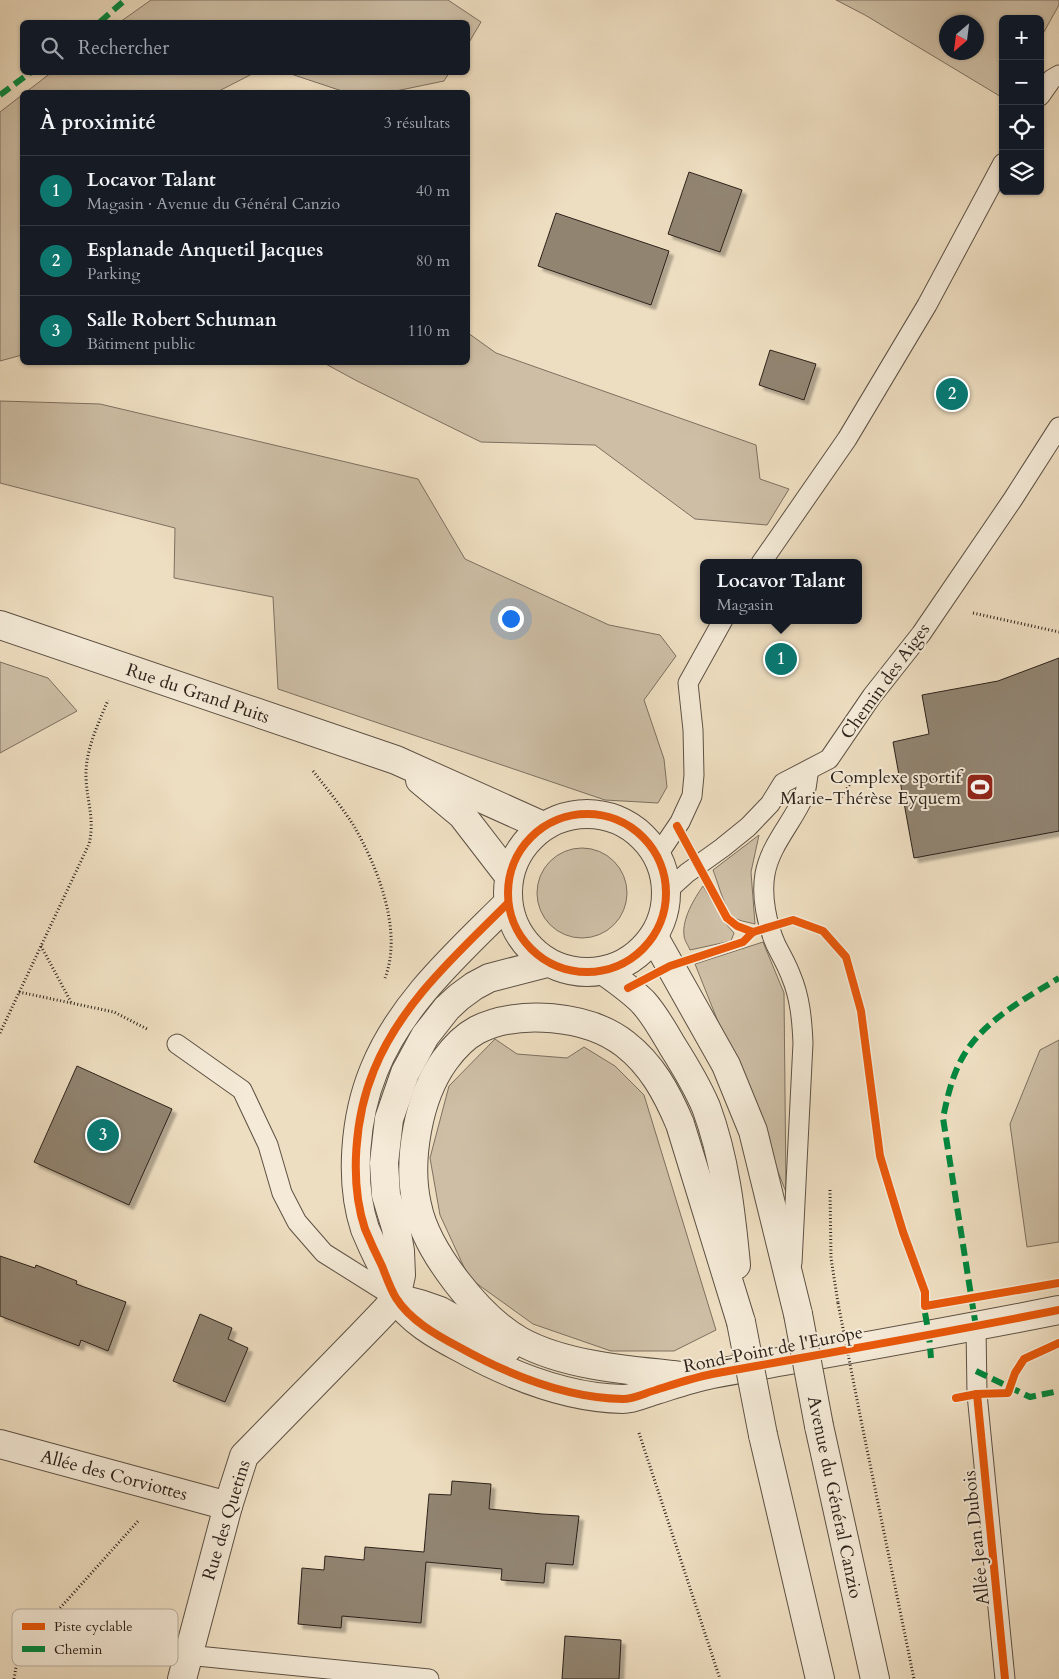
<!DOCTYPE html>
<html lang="fr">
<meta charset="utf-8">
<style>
:root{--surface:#171b24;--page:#20242c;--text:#f1f3f6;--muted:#9ea1a6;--line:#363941;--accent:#0f766e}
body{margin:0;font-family:Cardo,serif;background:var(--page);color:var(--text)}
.controls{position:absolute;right:15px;top:15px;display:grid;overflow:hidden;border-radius:8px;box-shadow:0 1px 4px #0004}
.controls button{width:45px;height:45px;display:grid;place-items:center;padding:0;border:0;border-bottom:1px solid var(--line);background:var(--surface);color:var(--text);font:25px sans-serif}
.compass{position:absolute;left:939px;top:15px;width:45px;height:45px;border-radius:50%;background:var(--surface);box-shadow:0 1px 4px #0004;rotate:208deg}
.you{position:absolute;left:510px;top:618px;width:18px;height:18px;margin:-12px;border:4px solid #fff;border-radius:50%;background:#1a73e8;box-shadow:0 0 0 8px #1a73e833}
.badge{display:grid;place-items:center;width:32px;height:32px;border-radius:50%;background:var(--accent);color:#fff;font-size:16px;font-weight:700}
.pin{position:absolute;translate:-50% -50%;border:2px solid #fff;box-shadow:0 1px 5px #0006}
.popup{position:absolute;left:700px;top:559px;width:162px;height:65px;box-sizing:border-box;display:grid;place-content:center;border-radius:8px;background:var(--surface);filter:drop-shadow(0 1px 4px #0005);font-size:16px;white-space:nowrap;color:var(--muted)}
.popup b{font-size:19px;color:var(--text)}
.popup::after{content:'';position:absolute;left:50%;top:100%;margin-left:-10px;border:10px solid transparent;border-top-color:var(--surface)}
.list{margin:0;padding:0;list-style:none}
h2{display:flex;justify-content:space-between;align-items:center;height:65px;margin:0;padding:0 20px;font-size:21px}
h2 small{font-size:16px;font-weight:400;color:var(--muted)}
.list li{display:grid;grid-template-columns:32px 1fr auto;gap:15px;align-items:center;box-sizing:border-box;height:70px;padding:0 20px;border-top:1px solid var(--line)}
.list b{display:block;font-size:19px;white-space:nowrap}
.list p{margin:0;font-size:16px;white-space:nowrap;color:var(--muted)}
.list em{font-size:16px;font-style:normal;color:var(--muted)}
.icon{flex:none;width:28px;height:28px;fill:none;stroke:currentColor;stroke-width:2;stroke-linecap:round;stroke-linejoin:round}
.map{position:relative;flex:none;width:1059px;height:1679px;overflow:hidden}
.search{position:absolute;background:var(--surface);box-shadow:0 1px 4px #0004;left:20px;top:20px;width:450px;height:55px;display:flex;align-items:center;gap:12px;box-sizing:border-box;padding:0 18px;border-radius:8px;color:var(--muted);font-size:19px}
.panel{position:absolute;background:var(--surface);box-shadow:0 1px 4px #0004;left:20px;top:90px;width:450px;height:275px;border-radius:8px}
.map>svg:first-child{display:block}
</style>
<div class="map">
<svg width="1059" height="1679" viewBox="0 0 1059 1679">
<defs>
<filter id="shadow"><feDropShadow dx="4.5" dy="4.5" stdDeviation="1" flood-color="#0004"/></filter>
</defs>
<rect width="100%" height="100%" fill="#eedec1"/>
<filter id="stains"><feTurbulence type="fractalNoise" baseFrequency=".004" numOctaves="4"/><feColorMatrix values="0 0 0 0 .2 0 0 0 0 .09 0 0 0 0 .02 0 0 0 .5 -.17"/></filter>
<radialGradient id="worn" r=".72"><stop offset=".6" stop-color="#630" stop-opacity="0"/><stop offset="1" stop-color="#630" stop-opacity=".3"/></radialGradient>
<g fill="#cdbea5" stroke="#7d7060" fill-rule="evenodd">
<path d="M 151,0 L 448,0 L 481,22 L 468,44 L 468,22 L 120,22 Z"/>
<path d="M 836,0 L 1059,0 L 1059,5 L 1040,39 L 1040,19 L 1003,19 L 1003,98 L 865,15 ZM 976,22 L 976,52 L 946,52 L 946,22 Z"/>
<path d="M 52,72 L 254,72 L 254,73 L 217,92 L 26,92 Z"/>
<path d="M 288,73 L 449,73 L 444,81 L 391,92 L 345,92 Z"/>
<path d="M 22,95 L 22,355 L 0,361 L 0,112 Z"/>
<path d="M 468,333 L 496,353 L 756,445 L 760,479 L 789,489 L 767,525 L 695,519 L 595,445 L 481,442 L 357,381 L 324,363 L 468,362 Z"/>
<path d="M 0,401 L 100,404 L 418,479 L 465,559 L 609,625 L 660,635 L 676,656 L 644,700 L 664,759 L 667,787 L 658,803 L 605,800 L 278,689 L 273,597 L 174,578 L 175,528 L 0,483 Z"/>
<path d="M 0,662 L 48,678 L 77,711 L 0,753 Z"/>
<path d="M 759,835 L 751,872 L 755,924 C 748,922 737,921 732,916 C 725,909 717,880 713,870 Z"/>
<circle cx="582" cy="893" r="45"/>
<path d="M 703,886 L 726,924 L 734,933 L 731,941 L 690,950 C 688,945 684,940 684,935 C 682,919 694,899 703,886 Z"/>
<path d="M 763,942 L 784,993 L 786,1192 L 695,964 Z"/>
<path d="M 495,1039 L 517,1054 L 567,1058 L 584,1047 L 615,1066 L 644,1095 L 716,1330 L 674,1351 L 611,1351 L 533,1324 L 469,1278 L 440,1215 L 430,1158 L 449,1086 Z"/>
<path d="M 1059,1040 L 1059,1242 L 1027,1247 L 1010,1124 L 1040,1050 Z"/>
</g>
<g fill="#918471" stroke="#2d221b" filter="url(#shadow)">
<path d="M 689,172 L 742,190 L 720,252 L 668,234 Z"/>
<path d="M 556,213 L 669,251 L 651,305 L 538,266 Z"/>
<path d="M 770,350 L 816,364 L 804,400 L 759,385 Z"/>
<path d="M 1059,658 L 1059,831 L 914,858 L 893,742 L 929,734 L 922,695 L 998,681 Z"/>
<path d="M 77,1066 L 172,1109 L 129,1205 L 34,1162 Z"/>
<path d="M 0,1256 L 35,1268 L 36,1265 L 77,1281 L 76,1284 L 126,1302 L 108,1351 L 81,1340 L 79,1346 L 0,1316 Z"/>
<path d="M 200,1314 L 232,1328 L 228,1339 L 248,1348 L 225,1402 L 173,1381 Z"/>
<path d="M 452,1481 L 491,1484 L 489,1509 L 542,1514 L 579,1516 L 573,1565 L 546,1563 L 544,1583 L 501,1580 L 502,1569 L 426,1562 L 421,1623 L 342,1616 L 341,1628 L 298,1624 L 302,1568 L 324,1570 L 325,1556 L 364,1560 L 365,1547 L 424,1552 L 429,1494 L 451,1495 Z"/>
<path d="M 565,1636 L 621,1640 L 619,1679 L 562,1679 Z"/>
</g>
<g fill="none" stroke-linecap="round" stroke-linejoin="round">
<defs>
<g id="lane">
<path d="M 1040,96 L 1052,79 L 1059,75"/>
<path d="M 761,563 L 847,439 L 927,305 L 1003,163"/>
<path d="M 657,856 L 680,822 L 692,796 L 694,775 L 693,730 L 688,683 L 723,620"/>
<path d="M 666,892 L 687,873 L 722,848 L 748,827 L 770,804 L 783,783 L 829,759 L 872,696 L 921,634 L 1013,499 L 1059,427"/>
<path d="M 177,1044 L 242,1090 L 268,1145 L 282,1193 L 297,1222 L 324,1253 L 394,1297"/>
<path d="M 792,1263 L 803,1043 C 802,1020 800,997 791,976 C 787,965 781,955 776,945 C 767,925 761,896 765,874 C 770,845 793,822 804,796 C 807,788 807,778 809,770"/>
<path d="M 976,1327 L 977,1394 L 1005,1679"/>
<path d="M 187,1655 L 429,1679"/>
</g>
<g id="street">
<path d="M 0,625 L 396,760 L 543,826"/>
<path d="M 420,780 L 462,815 L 509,876"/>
<circle cx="587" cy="893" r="79"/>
<path d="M 507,904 C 458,953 401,1003 374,1070 C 355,1116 349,1181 365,1229 C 370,1241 376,1254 382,1266 C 386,1276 390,1288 396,1298 C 410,1320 436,1335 459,1347 C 509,1375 565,1398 623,1399 C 634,1399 645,1393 656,1390 C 675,1384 692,1378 712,1374 C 828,1353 944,1333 1059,1310"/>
<path d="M 654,937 L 726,1065 L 753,1131 L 798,1314"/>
<path d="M 604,971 C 618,981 631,990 643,1002 C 655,1015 664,1032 673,1047 C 685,1066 697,1086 706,1107 C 725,1158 731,1212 736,1265"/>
<path d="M 397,1298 L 420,1304 L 440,1311 L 507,1349"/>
<path d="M 683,1376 C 633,1371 565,1366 520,1341 C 479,1318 426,1251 417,1205 C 407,1161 418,1097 445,1060 C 453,1049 464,1037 477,1030 C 518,1009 588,1015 625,1044 C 652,1065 667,1093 680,1124 L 741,1322"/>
<path d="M 819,1426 L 875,1679"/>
<path d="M 763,1435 L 820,1679"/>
<path d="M 0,1444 L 228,1506"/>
<path d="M 182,1679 L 228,1506 L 244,1456 L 360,1337 L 385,1311 L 396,1298 L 401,1275 L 400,1251 L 396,1228 L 386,1195 L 384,1163 L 389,1119 L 405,1073 L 425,1036 L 447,1008 L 459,997 L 474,986 L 489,978 L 547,963"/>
</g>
</defs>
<use href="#lane" stroke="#5d5144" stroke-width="21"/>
<use href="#street" stroke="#5d5144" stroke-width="30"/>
<g stroke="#2d221b" stroke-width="3" stroke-dasharray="1 2.5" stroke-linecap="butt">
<path d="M 973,613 L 1059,632"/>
<path d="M 313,771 C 327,789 342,807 354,826 C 378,868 403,931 385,978"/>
<path d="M 837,803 L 850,784"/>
<path d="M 41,946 L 71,1002"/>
<path d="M 19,992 L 114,1012 L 149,1030"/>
<path d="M 0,1033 L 89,844 C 95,820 87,802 86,778 C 85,750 98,725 108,700"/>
<path d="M 830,1190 L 831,1258 L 838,1303"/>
<path d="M 861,1420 L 914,1679"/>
<path d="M 639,1433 L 720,1679"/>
<path d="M 14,1679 L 18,1655 L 139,1520"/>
</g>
<use href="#lane" stroke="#f4ead7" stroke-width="19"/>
<use href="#street" stroke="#f4ead7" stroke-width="28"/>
<defs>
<g id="street-bridge">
<path d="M 798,1314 L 819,1426"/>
<path d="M 741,1322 L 763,1435"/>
</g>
</defs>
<use href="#street-bridge" stroke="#5d5144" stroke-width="30" stroke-linecap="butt"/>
<path stroke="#2d221b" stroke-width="3" stroke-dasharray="1 2.5" stroke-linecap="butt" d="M 838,1303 L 861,1420"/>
<use href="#street-bridge" stroke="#f4ead7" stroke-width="28"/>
<g stroke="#00873e" stroke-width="6" stroke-dasharray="12 6" stroke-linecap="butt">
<path d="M 100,22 L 125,0"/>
<path d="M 0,95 L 31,72"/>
<path d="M 925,1313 L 929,1335 L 931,1358"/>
<path d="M 976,1327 L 943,1118 C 947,1099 951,1080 960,1062 C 979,1023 1023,1000 1059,978"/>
<path d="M 976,1371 L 1030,1397 L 1059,1391"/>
</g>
<defs>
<g id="cycleway">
<circle cx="587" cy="893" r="79"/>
<path d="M 677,826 L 727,918 L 737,926 L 753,932"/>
<path d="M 507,904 C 458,953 401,1003 374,1070 C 355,1116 349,1181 365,1229 C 370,1241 376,1254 382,1266 C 386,1276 390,1288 396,1298 C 410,1320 436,1335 459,1347 C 509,1375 565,1398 623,1399 C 634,1399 645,1393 656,1390 C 675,1384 692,1378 712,1374 C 828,1353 944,1333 1059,1310"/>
<path d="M 628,988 L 670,966 L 743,942 L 753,932 L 793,920 L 823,931 L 846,957 L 861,1011 L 880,1156 L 903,1232 L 925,1292 L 925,1306 L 1059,1283"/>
<path d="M 977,1394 L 1005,1679"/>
<path d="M 956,1398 L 977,1394 L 1008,1393 L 1015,1373 L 1024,1359 L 1059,1343"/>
</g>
</defs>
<use href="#cycleway" stroke="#f4ead7" stroke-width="11"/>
<use href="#cycleway" stroke="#e8590c" stroke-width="8"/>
</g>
<defs>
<symbol id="stadium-square" viewBox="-11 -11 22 22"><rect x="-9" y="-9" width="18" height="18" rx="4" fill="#8f2418" stroke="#f4ead7"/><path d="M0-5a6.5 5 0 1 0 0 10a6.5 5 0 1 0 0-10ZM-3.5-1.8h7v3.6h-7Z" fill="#fff"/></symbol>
</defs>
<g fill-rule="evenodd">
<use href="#stadium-square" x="964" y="771" width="32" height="32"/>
</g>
<g text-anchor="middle" stroke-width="4" stroke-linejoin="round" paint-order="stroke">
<g font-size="18" fill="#2d221b" stroke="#f4ead7">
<text transform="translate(885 681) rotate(-54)" y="6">Chemin des Aiges</text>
<text transform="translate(198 693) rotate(19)" y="6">Rue du Grand Puits</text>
<text transform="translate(773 1349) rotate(-11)" y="6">Rond-Point de l'Europe</text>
<text transform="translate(114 1475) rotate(15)" y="6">Allée des Corviottes</text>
<text transform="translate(835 1497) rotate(78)" y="6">Avenue du Général Canzio</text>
<text transform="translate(226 1520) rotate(-73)" y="6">Rue des Quetins</text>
<text transform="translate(976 1538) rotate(-96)" y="6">Allée Jean Dubois</text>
</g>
<g font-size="18" fill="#2d221b" stroke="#f4ead7" text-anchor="end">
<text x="961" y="783">Complexe sportif<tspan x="961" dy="21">Marie-Thérèse Eyquem</tspan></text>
</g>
</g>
<rect x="12" y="1609" width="166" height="57" rx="8" fill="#f4ead7" stroke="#b8ae9f" stroke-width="1"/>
<rect x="22" y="1623" width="23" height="7" fill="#e8590c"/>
<rect x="22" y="1646" width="23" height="6" fill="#00873e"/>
<g font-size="14" fill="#2d221b">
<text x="54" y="1631">Piste cyclable</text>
<text x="54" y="1654">Chemin</text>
</g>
<rect width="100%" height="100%" filter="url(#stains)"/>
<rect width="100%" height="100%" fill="url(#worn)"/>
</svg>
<div class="controls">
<button>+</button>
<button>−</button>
<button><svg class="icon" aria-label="locate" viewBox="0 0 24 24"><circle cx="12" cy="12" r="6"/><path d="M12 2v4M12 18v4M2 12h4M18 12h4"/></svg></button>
<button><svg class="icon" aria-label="layers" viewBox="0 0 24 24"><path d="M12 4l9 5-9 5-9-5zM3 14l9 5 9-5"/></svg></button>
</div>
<svg class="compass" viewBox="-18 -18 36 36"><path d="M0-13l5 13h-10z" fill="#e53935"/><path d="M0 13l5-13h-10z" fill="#9ea1a6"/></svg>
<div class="you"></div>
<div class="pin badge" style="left:781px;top:659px">1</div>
<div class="popup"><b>Locavor Talant</b>Magasin</div>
<div class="pin badge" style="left:952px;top:394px">2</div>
<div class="pin badge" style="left:103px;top:1135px">3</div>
<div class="search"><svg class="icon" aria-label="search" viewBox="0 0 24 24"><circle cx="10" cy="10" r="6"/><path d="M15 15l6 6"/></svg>Rechercher</div>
<section class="panel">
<h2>À proximité<small>3 résultats</small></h2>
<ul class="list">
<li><span class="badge">1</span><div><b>Locavor Talant</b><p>Magasin · Avenue du Général Canzio</p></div><em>40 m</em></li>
<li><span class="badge">2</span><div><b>Esplanade Anquetil Jacques</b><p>Parking</p></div><em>80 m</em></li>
<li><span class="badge">3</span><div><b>Salle Robert Schuman</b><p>Bâtiment public</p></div><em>110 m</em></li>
</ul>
</section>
</div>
